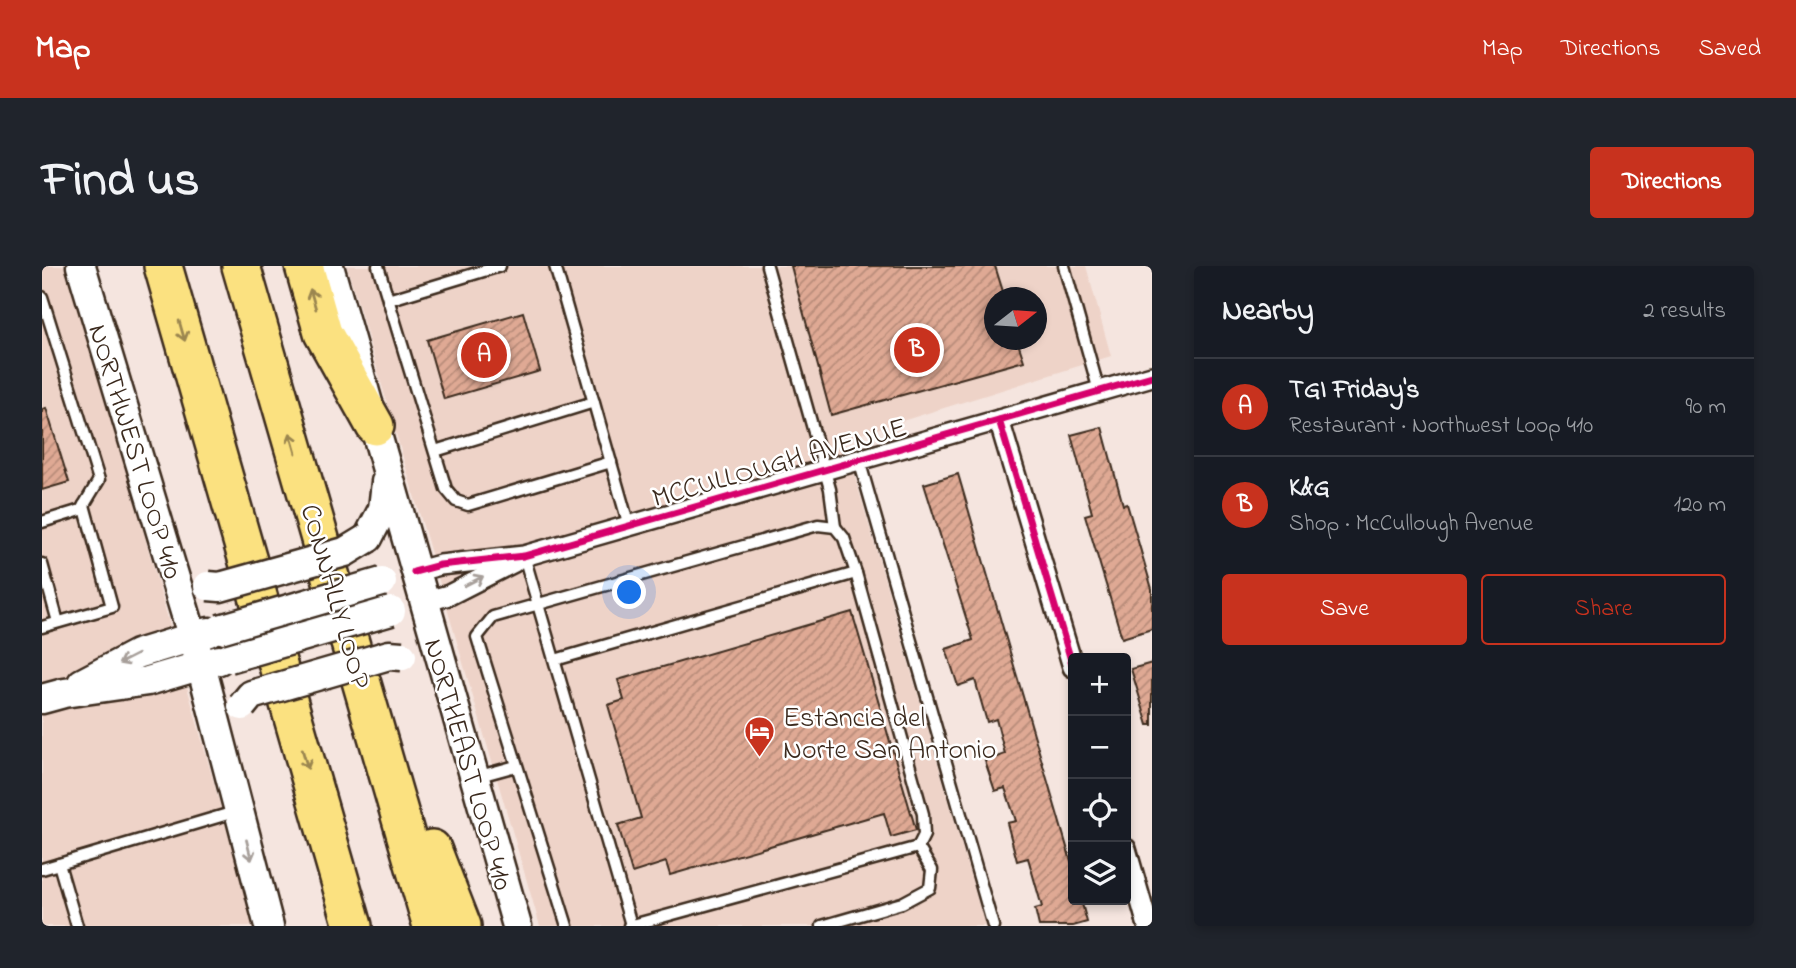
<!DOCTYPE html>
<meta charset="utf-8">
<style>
:root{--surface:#171b24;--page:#20242c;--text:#f1f3f6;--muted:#9ea1a6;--line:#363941;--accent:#c8321e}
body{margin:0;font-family:"Indie Flower",sans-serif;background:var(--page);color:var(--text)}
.controls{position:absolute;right:21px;bottom:21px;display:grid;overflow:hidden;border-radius:7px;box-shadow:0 4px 10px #0003}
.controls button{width:63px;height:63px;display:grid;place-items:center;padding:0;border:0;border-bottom:2px solid var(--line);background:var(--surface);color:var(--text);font:35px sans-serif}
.compass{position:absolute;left:942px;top:21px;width:63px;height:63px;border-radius:50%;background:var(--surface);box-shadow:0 4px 10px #0003;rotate:73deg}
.you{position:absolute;left:588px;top:327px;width:24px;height:24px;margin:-18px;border:5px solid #fff;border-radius:50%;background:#1a73e8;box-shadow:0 0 0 10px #1a73e833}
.badge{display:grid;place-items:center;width:46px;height:46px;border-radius:50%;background:var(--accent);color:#fff;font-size:23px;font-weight:700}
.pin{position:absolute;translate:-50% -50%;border:4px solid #fff;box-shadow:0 2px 7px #0006}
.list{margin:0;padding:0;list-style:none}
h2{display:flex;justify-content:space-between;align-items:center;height:91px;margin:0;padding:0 28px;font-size:30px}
h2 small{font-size:23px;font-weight:400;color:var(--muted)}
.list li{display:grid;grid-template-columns:46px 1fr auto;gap:21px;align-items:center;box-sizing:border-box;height:98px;padding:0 28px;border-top:2px solid var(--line)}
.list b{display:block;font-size:26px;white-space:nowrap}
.list p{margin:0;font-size:23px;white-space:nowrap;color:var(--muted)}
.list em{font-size:23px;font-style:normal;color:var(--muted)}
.actions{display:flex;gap:14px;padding:21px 28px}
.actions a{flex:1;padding:16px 0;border:2px solid var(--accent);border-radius:7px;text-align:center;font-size:24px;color:var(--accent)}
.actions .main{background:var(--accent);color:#fff}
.icon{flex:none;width:38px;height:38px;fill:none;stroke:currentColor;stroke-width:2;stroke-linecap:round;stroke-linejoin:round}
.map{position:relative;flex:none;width:1110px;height:660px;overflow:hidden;border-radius:7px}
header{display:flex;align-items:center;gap:42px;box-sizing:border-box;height:98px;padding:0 35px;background:var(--accent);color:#fff}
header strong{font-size:33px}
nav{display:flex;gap:38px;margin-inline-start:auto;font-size:24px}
.intro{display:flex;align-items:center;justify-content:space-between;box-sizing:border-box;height:168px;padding:0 42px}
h1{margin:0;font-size:49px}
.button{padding:18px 32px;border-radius:7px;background:var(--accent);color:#fff;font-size:24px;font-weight:700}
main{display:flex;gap:42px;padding:0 42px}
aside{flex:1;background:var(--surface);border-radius:7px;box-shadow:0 4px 10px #0003}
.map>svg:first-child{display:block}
</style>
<header>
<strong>Map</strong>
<nav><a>Map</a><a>Directions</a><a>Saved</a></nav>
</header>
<div class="intro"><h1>Find us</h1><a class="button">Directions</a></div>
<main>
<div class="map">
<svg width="1110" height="660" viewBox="0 0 1110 660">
<defs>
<pattern id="building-hatch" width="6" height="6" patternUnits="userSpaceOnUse" patternTransform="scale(1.75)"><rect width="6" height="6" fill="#dfa994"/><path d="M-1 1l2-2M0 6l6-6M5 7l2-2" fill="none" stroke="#b68a78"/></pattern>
</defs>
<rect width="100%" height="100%" fill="#f5e5df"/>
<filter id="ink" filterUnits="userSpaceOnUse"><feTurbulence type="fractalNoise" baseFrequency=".0143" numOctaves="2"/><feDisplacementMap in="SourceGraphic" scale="14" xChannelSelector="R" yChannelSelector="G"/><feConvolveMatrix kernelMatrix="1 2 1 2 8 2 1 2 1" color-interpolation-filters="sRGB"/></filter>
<g filter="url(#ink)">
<g fill="#eed3c8" fill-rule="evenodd">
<path d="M 0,0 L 27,0 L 212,660 L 0,660 Z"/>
<path d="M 305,0 L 1044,0 L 1069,90 L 802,173 L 943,660 L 498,660 ZM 952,32 L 994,32 L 994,74 L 952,74 Z"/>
</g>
<g fill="url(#building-hatch)" stroke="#3b2a1e" stroke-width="2">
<path d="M 749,0 L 953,0 L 963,32 L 953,32 L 953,74 L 975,74 L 982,95 L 789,149 Z"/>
<path d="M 481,46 L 498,105 L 402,133 L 385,74 Z"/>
<path d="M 4,142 L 27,216 L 0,224 L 0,143 Z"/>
<path d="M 1060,161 L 1081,239 L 1085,238 L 1110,323 L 1110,363 L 1080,372 L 1043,249 L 1050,247 L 1029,169 Z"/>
<path d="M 916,208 L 1031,602 L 1031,634 L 1039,634 L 1045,656 L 1031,660 L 997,660 L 993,643 L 1000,641 L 986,592 L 975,595 L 965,557 L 974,555 L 963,522 L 953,525 L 943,495 L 963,488 L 954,453 L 945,456 L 933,414 L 916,420 L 904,383 L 931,374 L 882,218 Z"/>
<path d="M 810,346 L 874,564 L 849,571 L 842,547 L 628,609 L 624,596 L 590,607 L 576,559 L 599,552 L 566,439 L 582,434 L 576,414 Z"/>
<path d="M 1110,397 L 1110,459 L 1106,459 L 1089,403 Z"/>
</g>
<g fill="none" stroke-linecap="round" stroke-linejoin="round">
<defs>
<g id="service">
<path d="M 336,0 L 404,223 L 414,235 L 426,239 L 569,196"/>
<path d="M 513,0 L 587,260"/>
<path d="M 725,0 L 788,223 L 793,261"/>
<path d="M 1022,0 L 1057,125"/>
<path d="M 0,31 L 57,214 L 39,244 L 0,256"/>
<path d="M 346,34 L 458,0"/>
<path d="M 393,185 L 552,136"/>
<path d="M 817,194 L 951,660"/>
<path d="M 482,290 L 589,659"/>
<path d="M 0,298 L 16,356"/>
<path d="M 0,361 L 70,341 L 42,239"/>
<path d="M 513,394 L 814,307"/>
<path d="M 434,511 L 474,500"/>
<path d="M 0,603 L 17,598"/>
<path d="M 35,660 L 17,598 L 196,545"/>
<path d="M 525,660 L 435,371 L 451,351 L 776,259 L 793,261 L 802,272 L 814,307 L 881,548 L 882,569 L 876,581 L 587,660"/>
<path d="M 780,660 L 860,637 L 888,622 L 890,604 L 876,581"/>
</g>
<g id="minor">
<path d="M 957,154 L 1031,401"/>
<path d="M 372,306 L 398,299 L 482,290 L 1110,110"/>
<path d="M 381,336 L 407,329 L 472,296"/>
<path d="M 1084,583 L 1106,660"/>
</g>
<g id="secondary">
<path d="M 39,0 L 159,399 L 227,660"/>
<path d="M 287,0 L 475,660"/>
<path d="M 326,272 L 341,243 L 344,216"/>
<path d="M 40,417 L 95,388 L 167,366"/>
<path d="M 0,433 L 22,427 L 106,415 L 177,394"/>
</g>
<g id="motorway">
<path d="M 121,0 L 311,660"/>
<path d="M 199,0 L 390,660"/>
<path d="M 262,0 L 281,67 L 333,160"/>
<path d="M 390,583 L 420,660"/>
</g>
</defs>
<use href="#service" stroke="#3b2a1e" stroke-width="15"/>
<use href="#minor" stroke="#3b2a1e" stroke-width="24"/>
<use href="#secondary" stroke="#3b2a1e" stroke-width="33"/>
<use href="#motorway" stroke="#3b2a1e" stroke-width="42"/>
<use href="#service" stroke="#fff" stroke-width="10"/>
<use href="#minor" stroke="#fff" stroke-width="19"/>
<use href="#secondary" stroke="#fff" stroke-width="28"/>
<use href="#motorway" stroke="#fbe180" stroke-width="37"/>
<defs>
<g id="secondary-bridge">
<path d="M 166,320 L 178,321 L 303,286 L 326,272"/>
<path d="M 178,363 L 340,316"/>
<path d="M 187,392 L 349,345"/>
<path d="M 200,440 L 209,429 L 347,389 L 360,390"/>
</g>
</defs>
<use href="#secondary-bridge" stroke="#3b2a1e" stroke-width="33" stroke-linecap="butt"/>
<use href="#secondary-bridge" stroke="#fff" stroke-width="28"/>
<defs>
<g id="cycleway">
<path d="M 957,154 L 1031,401"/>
<path d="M 372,306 L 398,299 L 482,290 L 1110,110"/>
</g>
</defs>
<use href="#cycleway" stroke="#fff" stroke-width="11"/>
<use href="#cycleway" stroke="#d6006c" stroke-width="7"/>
</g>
<defs><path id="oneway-shaft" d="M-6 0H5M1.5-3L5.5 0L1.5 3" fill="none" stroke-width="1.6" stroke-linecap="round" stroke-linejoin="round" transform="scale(1.75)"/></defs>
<g stroke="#9b864f">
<use href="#oneway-shaft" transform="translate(271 33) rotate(-106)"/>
<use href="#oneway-shaft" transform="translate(140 65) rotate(74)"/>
<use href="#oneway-shaft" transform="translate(251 177) rotate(-106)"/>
<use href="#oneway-shaft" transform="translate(263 493) rotate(74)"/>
</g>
<g stroke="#a79f9a">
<use href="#oneway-shaft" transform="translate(432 315) rotate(-27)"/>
<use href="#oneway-shaft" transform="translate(86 393) rotate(153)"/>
<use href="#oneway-shaft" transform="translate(207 584) rotate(76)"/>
</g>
</g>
<defs>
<symbol id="hotel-pin" viewBox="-11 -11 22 30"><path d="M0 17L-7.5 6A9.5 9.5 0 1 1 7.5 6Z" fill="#c8321e" stroke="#fff"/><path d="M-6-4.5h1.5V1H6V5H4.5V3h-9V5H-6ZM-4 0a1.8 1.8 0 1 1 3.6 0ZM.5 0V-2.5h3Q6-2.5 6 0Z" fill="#fff"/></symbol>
</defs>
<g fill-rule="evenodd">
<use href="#hotel-pin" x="700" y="448" width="35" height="47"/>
</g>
<g text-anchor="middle" stroke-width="5" stroke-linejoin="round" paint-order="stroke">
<g font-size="28" fill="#3b2a1e" stroke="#fff">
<text transform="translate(95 185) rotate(73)" y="10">NORTHWEST LOOP 410</text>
<text transform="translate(737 195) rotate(-16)" y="10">MCCULLOUGH AVENUE</text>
<text transform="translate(295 330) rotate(74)" y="10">CONNALLY LOOP</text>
<text transform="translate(428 498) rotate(74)" y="10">NORTHEAST LOOP 410</text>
</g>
<g font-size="28" fill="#3b2a1e" stroke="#fff" text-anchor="start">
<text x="741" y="460">Estancia del<tspan x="741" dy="32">Norte San Antonio</tspan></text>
</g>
</g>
</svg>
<div class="controls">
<button>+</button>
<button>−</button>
<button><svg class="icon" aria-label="locate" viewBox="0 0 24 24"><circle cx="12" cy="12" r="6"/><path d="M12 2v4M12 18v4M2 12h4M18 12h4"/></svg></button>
<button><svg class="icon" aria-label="layers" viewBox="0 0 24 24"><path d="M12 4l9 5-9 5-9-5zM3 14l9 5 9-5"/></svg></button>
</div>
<svg class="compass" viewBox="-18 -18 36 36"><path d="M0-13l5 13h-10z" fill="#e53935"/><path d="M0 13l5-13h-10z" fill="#9ea1a6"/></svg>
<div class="you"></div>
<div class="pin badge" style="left:442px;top:89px">A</div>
<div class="pin badge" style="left:875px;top:84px">B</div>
</div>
<aside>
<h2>Nearby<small>2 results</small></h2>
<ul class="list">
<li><span class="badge">A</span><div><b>TGI Friday's</b><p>Restaurant · Northwest Loop 410</p></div><em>90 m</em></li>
<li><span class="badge">B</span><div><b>K&amp;G</b><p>Shop · McCullough Avenue</p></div><em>120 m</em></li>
</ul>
<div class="actions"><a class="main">Save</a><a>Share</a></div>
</aside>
</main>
